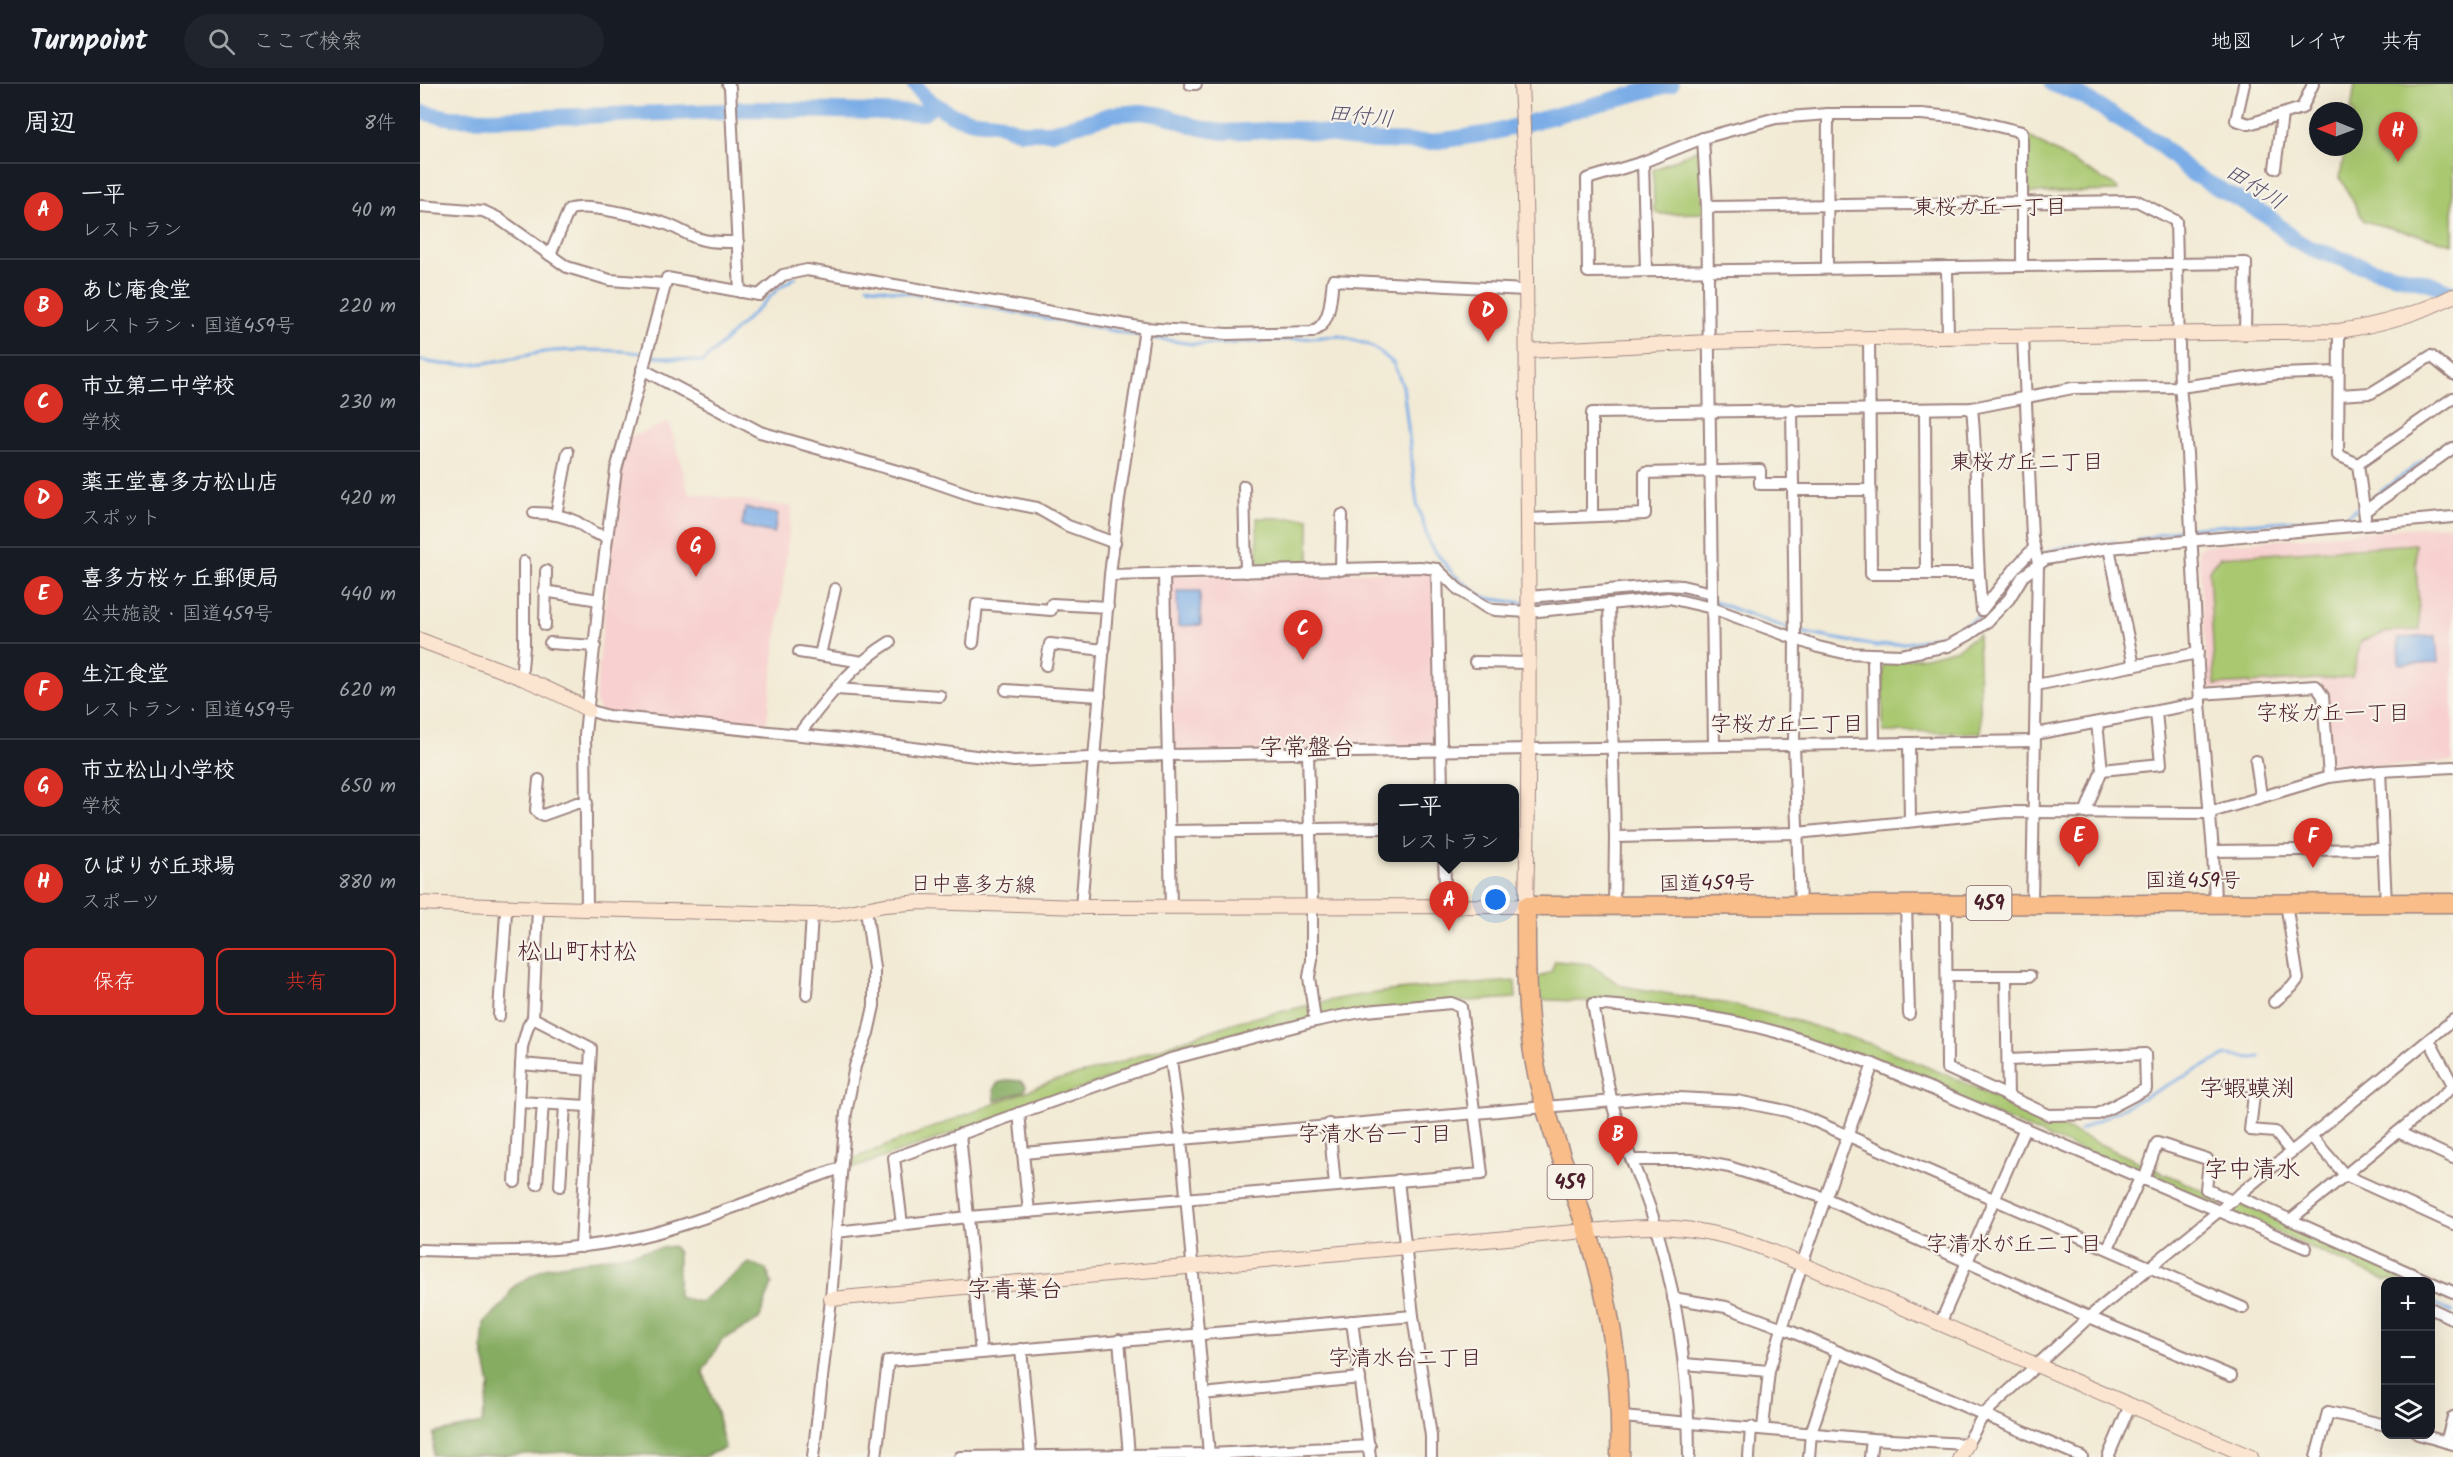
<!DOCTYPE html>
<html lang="ja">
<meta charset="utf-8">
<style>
:root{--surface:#171b24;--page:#20242c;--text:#f1f3f6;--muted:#9ea1a6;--line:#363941;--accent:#d93025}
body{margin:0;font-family:Kalam,"Klee One",sans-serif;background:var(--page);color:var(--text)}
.controls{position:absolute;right:18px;bottom:18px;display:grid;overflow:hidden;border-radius:12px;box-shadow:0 6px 24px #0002}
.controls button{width:54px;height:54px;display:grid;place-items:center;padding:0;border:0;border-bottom:2px solid var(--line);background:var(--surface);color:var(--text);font:30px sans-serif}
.compass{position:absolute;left:1889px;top:18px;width:54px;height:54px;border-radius:50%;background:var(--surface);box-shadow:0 6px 24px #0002;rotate:271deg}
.you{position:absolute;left:1076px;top:816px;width:21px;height:21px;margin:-15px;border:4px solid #fff;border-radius:50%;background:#1a73e8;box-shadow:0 0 0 9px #1a73e833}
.badge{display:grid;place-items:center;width:39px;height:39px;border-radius:50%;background:var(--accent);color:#fff;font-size:20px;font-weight:700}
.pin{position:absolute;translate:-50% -50px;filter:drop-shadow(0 2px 3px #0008)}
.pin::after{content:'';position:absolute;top:32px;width:21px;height:18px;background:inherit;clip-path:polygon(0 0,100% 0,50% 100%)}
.popup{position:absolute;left:958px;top:700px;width:141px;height:78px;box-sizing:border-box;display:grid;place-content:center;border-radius:12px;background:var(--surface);filter:drop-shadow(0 2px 4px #0005);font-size:20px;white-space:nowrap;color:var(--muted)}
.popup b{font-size:22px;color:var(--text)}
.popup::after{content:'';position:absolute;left:50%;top:100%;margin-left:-12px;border:12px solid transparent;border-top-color:var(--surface)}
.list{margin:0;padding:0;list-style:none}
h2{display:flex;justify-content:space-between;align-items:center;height:78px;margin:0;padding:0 24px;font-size:26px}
h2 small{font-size:20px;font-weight:400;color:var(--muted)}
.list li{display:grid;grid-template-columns:39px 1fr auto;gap:18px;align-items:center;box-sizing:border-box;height:96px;padding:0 24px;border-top:2px solid var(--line)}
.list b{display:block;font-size:22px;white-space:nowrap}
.list p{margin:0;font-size:20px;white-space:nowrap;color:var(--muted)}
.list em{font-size:20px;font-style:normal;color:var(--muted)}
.actions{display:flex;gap:12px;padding:18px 24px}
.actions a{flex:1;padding:14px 0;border:2px solid var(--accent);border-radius:12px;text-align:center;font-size:21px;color:var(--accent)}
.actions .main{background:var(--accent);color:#fff}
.icon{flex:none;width:33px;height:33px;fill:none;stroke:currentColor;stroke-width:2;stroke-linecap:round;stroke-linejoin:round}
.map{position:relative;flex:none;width:2033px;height:1373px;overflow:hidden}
header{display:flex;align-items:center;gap:36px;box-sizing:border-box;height:84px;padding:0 30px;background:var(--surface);border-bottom:2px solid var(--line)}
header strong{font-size:28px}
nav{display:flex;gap:33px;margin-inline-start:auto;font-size:21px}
.search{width:420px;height:54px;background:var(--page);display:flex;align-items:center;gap:15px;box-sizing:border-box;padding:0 21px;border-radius:33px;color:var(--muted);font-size:22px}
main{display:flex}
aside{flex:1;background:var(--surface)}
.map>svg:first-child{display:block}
</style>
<header>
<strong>Turnpoint</strong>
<div class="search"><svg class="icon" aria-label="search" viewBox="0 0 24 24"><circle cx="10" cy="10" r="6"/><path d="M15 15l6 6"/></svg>ここで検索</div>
<nav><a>地図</a><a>レイヤ</a><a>共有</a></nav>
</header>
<main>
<aside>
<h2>周辺<small>8件</small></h2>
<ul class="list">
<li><span class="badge">A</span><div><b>一平</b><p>レストラン</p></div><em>40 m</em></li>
<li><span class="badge">B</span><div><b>あじ庵食堂</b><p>レストラン · 国道459号</p></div><em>220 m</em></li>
<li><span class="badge">C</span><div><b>市立第二中学校</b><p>学校</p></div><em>230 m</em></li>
<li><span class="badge">D</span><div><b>薬王堂喜多方松山店</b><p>スポット</p></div><em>420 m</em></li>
<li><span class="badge">E</span><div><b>喜多方桜ヶ丘郵便局</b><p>公共施設 · 国道459号</p></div><em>440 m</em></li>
<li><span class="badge">F</span><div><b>生江食堂</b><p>レストラン · 国道459号</p></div><em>620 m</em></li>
<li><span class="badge">G</span><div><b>市立松山小学校</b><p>学校</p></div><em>650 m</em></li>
<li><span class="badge">H</span><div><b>ひばりが丘球場</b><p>スポーツ</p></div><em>880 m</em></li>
</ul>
<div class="actions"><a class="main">保存</a><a>共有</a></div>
</aside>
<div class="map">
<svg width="2033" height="1373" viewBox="0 0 2033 1373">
<rect width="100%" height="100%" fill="#f7f3e8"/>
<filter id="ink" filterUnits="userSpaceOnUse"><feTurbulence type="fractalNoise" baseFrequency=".0167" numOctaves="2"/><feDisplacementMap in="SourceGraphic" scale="12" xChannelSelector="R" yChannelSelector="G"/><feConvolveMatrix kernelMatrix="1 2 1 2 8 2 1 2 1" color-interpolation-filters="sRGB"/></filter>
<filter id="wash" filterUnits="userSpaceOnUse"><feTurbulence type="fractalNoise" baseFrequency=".008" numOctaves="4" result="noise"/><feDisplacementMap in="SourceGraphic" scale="24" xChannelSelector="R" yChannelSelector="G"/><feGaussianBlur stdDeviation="1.35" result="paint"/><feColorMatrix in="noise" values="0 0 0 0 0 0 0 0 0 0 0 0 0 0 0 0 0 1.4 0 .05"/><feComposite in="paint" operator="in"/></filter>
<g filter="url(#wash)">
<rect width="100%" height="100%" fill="#f2ead4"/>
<g fill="#f7d0cf">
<path d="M 249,338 L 269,409 L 372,423 L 346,645 L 182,629 L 175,617 L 200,378 L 207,355 Z"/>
<path d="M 2033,440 L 2033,677 L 1911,686 L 1906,609 L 1898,597 L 1789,606 L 1778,465 L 1782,462 Z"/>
<path d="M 1010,487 L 1015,492 L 1018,656 L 1011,663 L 756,669 L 752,662 L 747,497 L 752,492 Z"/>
</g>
<g fill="#a9c86f" stroke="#7a744d" stroke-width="1.5">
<path d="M 1935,0 L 2033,0 L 2033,160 L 1944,137 L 1920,94 L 1925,63 L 1934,63 L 1934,27 L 1931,27 Z"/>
<path d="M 1606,51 L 1697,103 L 1698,107 L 1609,109 Z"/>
<path d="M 1279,65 L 1284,129 L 1238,130 L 1234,125 L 1233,86 Z"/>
<path d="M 837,434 L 889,434 L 889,482 L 838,483 Z"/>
<path d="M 1995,460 L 2000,546 L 1970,547 L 1941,557 L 1932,593 L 1795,601 L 1789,486 L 1800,473 Z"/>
<path d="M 1558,550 L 1561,649 L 1463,648 L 1463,578 L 1506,573 L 1537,565 Z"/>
<path d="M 1135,877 L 1169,880 L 1202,902 L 1309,920 L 1377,937 L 1457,962 L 1543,998 L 1805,1117 L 1799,1123 L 1409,963 L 1203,919 L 1110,915 L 1110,897 L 1131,888 Z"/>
<path d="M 1095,897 L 1096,914 L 1004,920 L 769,967 L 422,1088 L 424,1078 L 633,997 L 680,985 L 819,937 L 922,914 L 977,906 Z"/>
<path d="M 1815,1119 L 1822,1119 L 1999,1197 L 1967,1197 L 1809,1128 Z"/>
</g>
<g fill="#86ac62" stroke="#686646" stroke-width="1.5">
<path d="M 588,996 L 601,997 L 606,1002 L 604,1007 L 575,1017 L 574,1004 L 578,999 Z"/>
<path d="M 253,1162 L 258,1169 L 258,1213 L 280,1218 L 329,1179 L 346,1185 L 352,1200 L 339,1236 L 302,1256 L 283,1287 L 297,1329 L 305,1364 L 283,1373 L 146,1368 L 71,1372 L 13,1371 L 14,1349 L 62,1339 L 70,1301 L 62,1264 L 64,1239 L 84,1219 L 93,1203 L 124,1184 Z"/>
</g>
<g fill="#7bade7" stroke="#626689" stroke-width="1.5">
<path d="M 325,424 L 358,430 L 354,449 L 322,442 Z"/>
<path d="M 757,507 L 780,507 L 781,541 L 758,542 Z"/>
<path d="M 2016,552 L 2018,578 L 1979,580 L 1978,554 Z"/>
</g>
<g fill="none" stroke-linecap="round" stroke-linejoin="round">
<g stroke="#7bade7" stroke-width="3">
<path d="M 447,202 L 500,211"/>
<path d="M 512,213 L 721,252"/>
<path d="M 727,253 L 772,260 L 803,260 L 919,252 L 947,260 L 960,268 L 973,279 L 983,302 L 997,420 L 1010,461 L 1033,490 L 1056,508 L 1065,514 L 1104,519"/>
<path d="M 230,272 L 283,278 L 359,204 L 376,193"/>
<path d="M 0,276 C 40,287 79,277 118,269 C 140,265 202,265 224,270"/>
<path d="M 1945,419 L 2033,355"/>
<path d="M 1718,456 L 1764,444 L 1924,433 L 1940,422"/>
<path d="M 1601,488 C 1622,460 1663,460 1696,458"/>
<path d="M 1239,506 L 1278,512 L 1372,546"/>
<path d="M 1113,519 L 1181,512"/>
<path d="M 1568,526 L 1577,520 L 1593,498"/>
<path d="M 1379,548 L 1456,562 L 1494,558 L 1534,548 L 1562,530"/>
<path d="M 1660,1046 L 1806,971 L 1832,974 L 1840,973"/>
<path d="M 2010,1218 L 2033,1228"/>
</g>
<g stroke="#7bade7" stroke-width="16">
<path d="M 494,0 L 506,15 L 534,32 L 554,37 L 576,39 L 601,48 L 631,48 L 694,30 L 721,28 L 743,31 L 780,44 L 802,48 L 874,45 L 955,57 L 1011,58 L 1071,49 L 1251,0"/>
<path d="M 1632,0 L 1657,9 L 1737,58 L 1771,89 L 1848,132 L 1873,155 L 1890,164 L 1955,186 L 2010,199 L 2033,209"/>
<path d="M 0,28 L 31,34 L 69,35 L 305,27 L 323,25 L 503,29 L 514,21"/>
</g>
</g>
</g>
<g filter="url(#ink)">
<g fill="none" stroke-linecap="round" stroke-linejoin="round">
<defs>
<g id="street">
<path d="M 308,0 L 310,3 L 320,208"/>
<path d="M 770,0 L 776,0"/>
<path d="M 1824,0 L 1816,36 L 1829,40 L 1882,24 L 1893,0"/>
<path d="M 1283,54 L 1287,123 L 1294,662"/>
<path d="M 1223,78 L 1226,186"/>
<path d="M 1855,84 L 1862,31"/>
<path d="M 0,122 L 63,127 L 78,134 L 147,183 L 190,196 L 245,200"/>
<path d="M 1287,123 L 1717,117 L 1756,137 L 1760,303 L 1767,369 L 1780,619 L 1793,767 L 1795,818"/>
<path d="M 130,171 L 149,126 C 163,118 229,134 246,140 C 258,144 269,152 280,155 C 292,159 306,158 318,158"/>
<path d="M 1602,181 L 1602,48 L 1544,34 L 1501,30 L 1408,30 L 1356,34 L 1283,54 L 1223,78 L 1167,95 L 1168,188 L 1826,179 L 1825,250"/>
<path d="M 1527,183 L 1528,254"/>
<path d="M 1407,184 L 1408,30"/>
<path d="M 1919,247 L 1918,371 L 1938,380"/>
<path d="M 1603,252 L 1612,453 L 1618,479 L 1612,819"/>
<path d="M 1449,254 L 1451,490 L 1558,490"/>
<path d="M 222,285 L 340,348 L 502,394 L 554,412 L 617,424 L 648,442 L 695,459"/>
<path d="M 1919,311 L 1951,309 L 2011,272 L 2033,290"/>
<path d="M 1552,324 C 1559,391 1554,459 1562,526"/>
<path d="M 1372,325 L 1375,555 L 1374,661 L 1380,821"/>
<path d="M 1505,325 L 1506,490"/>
<path d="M 1938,380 L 2033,314"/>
<path d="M 1938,380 L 1945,433"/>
<path d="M 824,402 L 826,488"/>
<path d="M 1373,406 L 1451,406"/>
<path d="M 1945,427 L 2033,364"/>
<path d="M 114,429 C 128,429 143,431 157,438 C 167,444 175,452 187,452"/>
<path d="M 136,431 L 148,368"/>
<path d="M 1172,431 L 1172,329 L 1552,324 L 1653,304 L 1760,303 L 1856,290 L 1918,288"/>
<path d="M 1108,435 L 1225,430 L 1225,389 L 1340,386 L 1340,400 L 1373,400"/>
<path d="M 1689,464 L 1714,582"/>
<path d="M 1017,485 L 1022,704"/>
<path d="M 921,486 L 922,431"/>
<path d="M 744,490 L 751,823"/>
<path d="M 690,491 L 1000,483 L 1017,485 L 1038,505 L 1067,524 L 1075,526 L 1108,528 L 1249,514 L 1292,524 L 1398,563 L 1424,569 L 1481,571 L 1528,562 L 1550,550 L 1566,539 L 1589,515 L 1603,492 L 1626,475 L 1689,464 L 2033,433"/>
<path d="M 124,507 L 179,516"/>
<path d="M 1109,513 L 1246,501 L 1262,502 L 1292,509"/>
<path d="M 1189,520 L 1195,753 L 1194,823"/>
<path d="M 1562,526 L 1597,482 L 1614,464"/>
<path d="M 125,541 L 126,487"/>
<path d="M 130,559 L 175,562"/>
<path d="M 553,559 L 557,520 L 631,526 L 632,520 L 688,523"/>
<path d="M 379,568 L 443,578"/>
<path d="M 400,571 L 415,505"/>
<path d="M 1453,571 L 1454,659"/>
<path d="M 1055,578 L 1109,579"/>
<path d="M 626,581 L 630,560 L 684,566"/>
<path d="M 101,595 L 104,562 L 104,478"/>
<path d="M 1616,601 L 1778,569"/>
<path d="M 416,605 L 520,612"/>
<path d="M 586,606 L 680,612"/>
<path d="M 1780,610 L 1896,602 L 1903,612 L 1909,693"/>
<path d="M 168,626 L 188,632 L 431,656 L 594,677 L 746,671 L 1614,657"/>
<path d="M 379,650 C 405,616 433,580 470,558"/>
<path d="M 1615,650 L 1780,619"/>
<path d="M 1489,659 L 1490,737"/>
<path d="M 888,669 L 892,823 L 892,876 L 889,893 L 895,937"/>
<path d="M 1836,677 L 1841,712"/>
<path d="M 1682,686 L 1741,680 L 1736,628"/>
<path d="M 1960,687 L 1966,820"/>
<path d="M 119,696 L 116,726 L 119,730 L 123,731 L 157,719 L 167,719"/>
<path d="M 1665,729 L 1682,686 L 1677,639"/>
<path d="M 750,747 L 963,744"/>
<path d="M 1195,753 L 1377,749 L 1586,728 L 1788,729 L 1909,693 L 1960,687 L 2033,683"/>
<path d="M 1793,767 L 1964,765"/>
<path d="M 1024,774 L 1026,822"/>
<path d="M 1486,820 L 1489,930"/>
<path d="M 1526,820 L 1527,984 L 1629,1031 L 1678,1030 L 1726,1005 L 1725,970 L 1589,976"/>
<path d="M 167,823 L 165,650 L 179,516 L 196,386 L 247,194 L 339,211 L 363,191 L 387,186 L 725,244 L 807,250 L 892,248 C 912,239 910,215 913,196 L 1105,206"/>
<path d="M 661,823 L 690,491 L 699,415 L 725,244"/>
<path d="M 118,824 L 113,934 L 171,964 L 161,1163"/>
<path d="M 1527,892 L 1610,892"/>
<path d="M 1586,892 L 1588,1013"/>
<path d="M 387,911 L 392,831"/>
<path d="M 1854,918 L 1872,903 L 1878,895 L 1866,819"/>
<path d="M 79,932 C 80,896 85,860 86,824"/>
<path d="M 2009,956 L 2033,1001"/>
<path d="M 751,975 L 761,1055 L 789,1370"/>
<path d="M 101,980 L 170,986"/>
<path d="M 1808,999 L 1835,1002 L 1830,1046 L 1855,1048 L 1871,1068"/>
<path d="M 100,1018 L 167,1022"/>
<path d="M 599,1029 L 603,1069"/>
<path d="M 909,1040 L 915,1101"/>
<path d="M 1978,1048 L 2033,1074"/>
<path d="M 540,1050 L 561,1269"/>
<path d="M 1891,1052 L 1925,1091 L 2033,1140"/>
<path d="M 1212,1076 L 1271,1076 L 1309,1083 L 1405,1114 L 1669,1233 L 1811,1292"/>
<path d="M 978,1096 L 993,1232 L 1011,1352 L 1011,1373"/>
<path d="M 1724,1096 L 1737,1059 L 1787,1075 L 1789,1078 L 1786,1105 L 1812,1117"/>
<path d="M 95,1098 L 102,963 L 108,942 L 113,934"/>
<path d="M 117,1100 L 123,1019"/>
<path d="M 140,1102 L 145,1021"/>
<path d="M 1817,1112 L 2010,1198"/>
<path d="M 609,1128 L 603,1069 L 1239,1013 L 1317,1017 L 1367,1027 L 1392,1036 L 1823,1224"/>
<path d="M 1870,1136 L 2033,1003"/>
<path d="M 416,1148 C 460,1143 504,1138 548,1133 L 1062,1090 L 1041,923 L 1031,919 L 946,927 L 895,937 L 751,975 L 474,1074 L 482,1141"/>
<path d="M 1688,1164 L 1720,1094"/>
<path d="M 0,1166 C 79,1169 158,1169 235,1149 C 298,1132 359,1105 421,1084"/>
<path d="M 2010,1198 L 2033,1208"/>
<path d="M 1253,1214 L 1306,1223 L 1363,1244 L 1662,1373"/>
<path d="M 2010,1224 L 2033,1235"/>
<path d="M 932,1237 L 950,1373"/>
<path d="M 1520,1240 L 1605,1044"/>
<path d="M 699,1256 L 709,1371"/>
<path d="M 601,1265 L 611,1372"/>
<path d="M 1264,1280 L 1349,1287 L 1382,1180 L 1453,980"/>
<path d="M 783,1310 L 940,1294"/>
<path d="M 1202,1333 L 1452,1355 L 1547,1360 L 1564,1330 L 1669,1233 L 2033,936"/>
<path d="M 1343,1344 L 1349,1287"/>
<path d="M 1998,1350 L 2033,1360"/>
<path d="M 2026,1358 L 2033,1333"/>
<path d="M 393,1373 L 411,1215 L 426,1029 L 435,982 L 448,949 L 454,922 L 454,884 L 446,825"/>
<path d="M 456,1373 L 468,1277 L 993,1232"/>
<path d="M 540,1373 L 789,1370 L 950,1362"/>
<path d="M 1269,1373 C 1269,1296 1258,1218 1236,1143 C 1224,1100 1201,1059 1191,1014 C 1184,983 1179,952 1173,920 C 1235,925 1300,932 1360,949 C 1391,958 1422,970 1453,980 L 1886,1164"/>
<path d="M 1329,1373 L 1331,1343"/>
<path d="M 1389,1373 L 1391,1349 L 1418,1268"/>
<path d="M 1450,1373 L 1452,1355"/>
<path d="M 1688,1373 L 1710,1321"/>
<path d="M 1896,1373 L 1908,1328 L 1966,1341"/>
</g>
<g id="secondary">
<path d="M 1107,267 L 1289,258 L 1449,254 L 1919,247 C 1959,241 1996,231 2033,212"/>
<path d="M 0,556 C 56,578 116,595 168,626"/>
<path d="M 0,819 C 131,826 262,826 392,831 L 419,830 L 465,821 L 502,818 L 661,823 L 1106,822 C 1110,660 1109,498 1107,336 C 1106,224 1107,112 1101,0"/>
<path d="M 411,1215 L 1166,1147 C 1190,1146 1214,1142 1237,1143 C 1276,1144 1316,1153 1351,1167 L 1831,1373"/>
<path d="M 1540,1373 L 1547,1360"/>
</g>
<path id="highway" d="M 1200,1373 C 1202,1305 1194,1241 1176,1176 C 1158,1112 1129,1050 1116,985 C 1105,931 1106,876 1106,822 L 2033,819"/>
</defs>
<use href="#street" stroke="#9e8480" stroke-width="14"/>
<use href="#secondary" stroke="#9e8480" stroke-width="16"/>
<use href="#highway" stroke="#9e8480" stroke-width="21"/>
<use href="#street" stroke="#fff" stroke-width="10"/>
<use href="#secondary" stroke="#fce5d0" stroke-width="14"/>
<use href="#highway" stroke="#f8bd89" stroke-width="18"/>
</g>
</g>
<g text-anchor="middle" stroke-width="4.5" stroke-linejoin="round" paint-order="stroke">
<g fill="#f7f3e8" stroke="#7e5f64" stroke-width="1.5">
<rect x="1546.5" y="802" width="45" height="34" rx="4.5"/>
<rect x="1127.5" y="1081" width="45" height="34" rx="4.5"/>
</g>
<g font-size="20" font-weight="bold" fill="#4a1f2b">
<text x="1569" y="826">459</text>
<text x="1150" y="1105">459</text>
</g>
<g font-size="21" fill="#4a1f2b" stroke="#f7f3e8">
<text x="1773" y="803">国道459号</text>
<text transform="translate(1287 799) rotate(-1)" y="7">国道459号</text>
<text transform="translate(553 800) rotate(1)" y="7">日中喜多方線</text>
</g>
<g font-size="22" font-style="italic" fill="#5b516d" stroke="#f7f3e8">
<text transform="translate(941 31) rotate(6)" y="8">田付川</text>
<text transform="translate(1836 102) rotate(32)" y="8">田付川</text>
</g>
<g font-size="22" fill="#4a1f2b" stroke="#f7f3e8">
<text x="1570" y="130">東桜ガ丘一丁目</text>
<text x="1607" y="385">東桜ガ丘二丁目</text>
<text x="1913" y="636">字桜ガ丘一丁目</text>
<text x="1367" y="647">字桜ガ丘二丁目</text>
<text x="955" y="1057">字清水台一丁目</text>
<text x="1594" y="1167">字清水が丘二丁目</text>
<text x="985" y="1281">字清水台二丁目</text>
</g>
<g font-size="24" fill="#4a1f2b" stroke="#f7f3e8">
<text x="887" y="671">字常盤台</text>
<text x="157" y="875">松山町村松</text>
<text x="1827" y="1012">字蝦蟆渕</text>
<text x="1832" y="1093">字中清水</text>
<text x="595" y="1213">字青葉台</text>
</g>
</g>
</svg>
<div class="controls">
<button>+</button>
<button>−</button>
<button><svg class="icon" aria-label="layers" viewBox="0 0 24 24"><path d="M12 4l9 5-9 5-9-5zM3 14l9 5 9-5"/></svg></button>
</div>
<svg class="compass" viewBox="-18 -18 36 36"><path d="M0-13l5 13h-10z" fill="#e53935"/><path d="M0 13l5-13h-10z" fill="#9ea1a6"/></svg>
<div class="you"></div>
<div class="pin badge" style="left:1029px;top:847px">A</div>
<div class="popup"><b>一平</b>レストラン</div>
<div class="pin badge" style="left:1198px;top:1082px">B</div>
<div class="pin badge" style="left:883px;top:576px">C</div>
<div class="pin badge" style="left:1068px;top:258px">D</div>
<div class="pin badge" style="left:1659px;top:783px">E</div>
<div class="pin badge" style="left:1893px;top:784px">F</div>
<div class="pin badge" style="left:276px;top:493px">G</div>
<div class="pin badge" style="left:1978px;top:78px">H</div>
</div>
</main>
